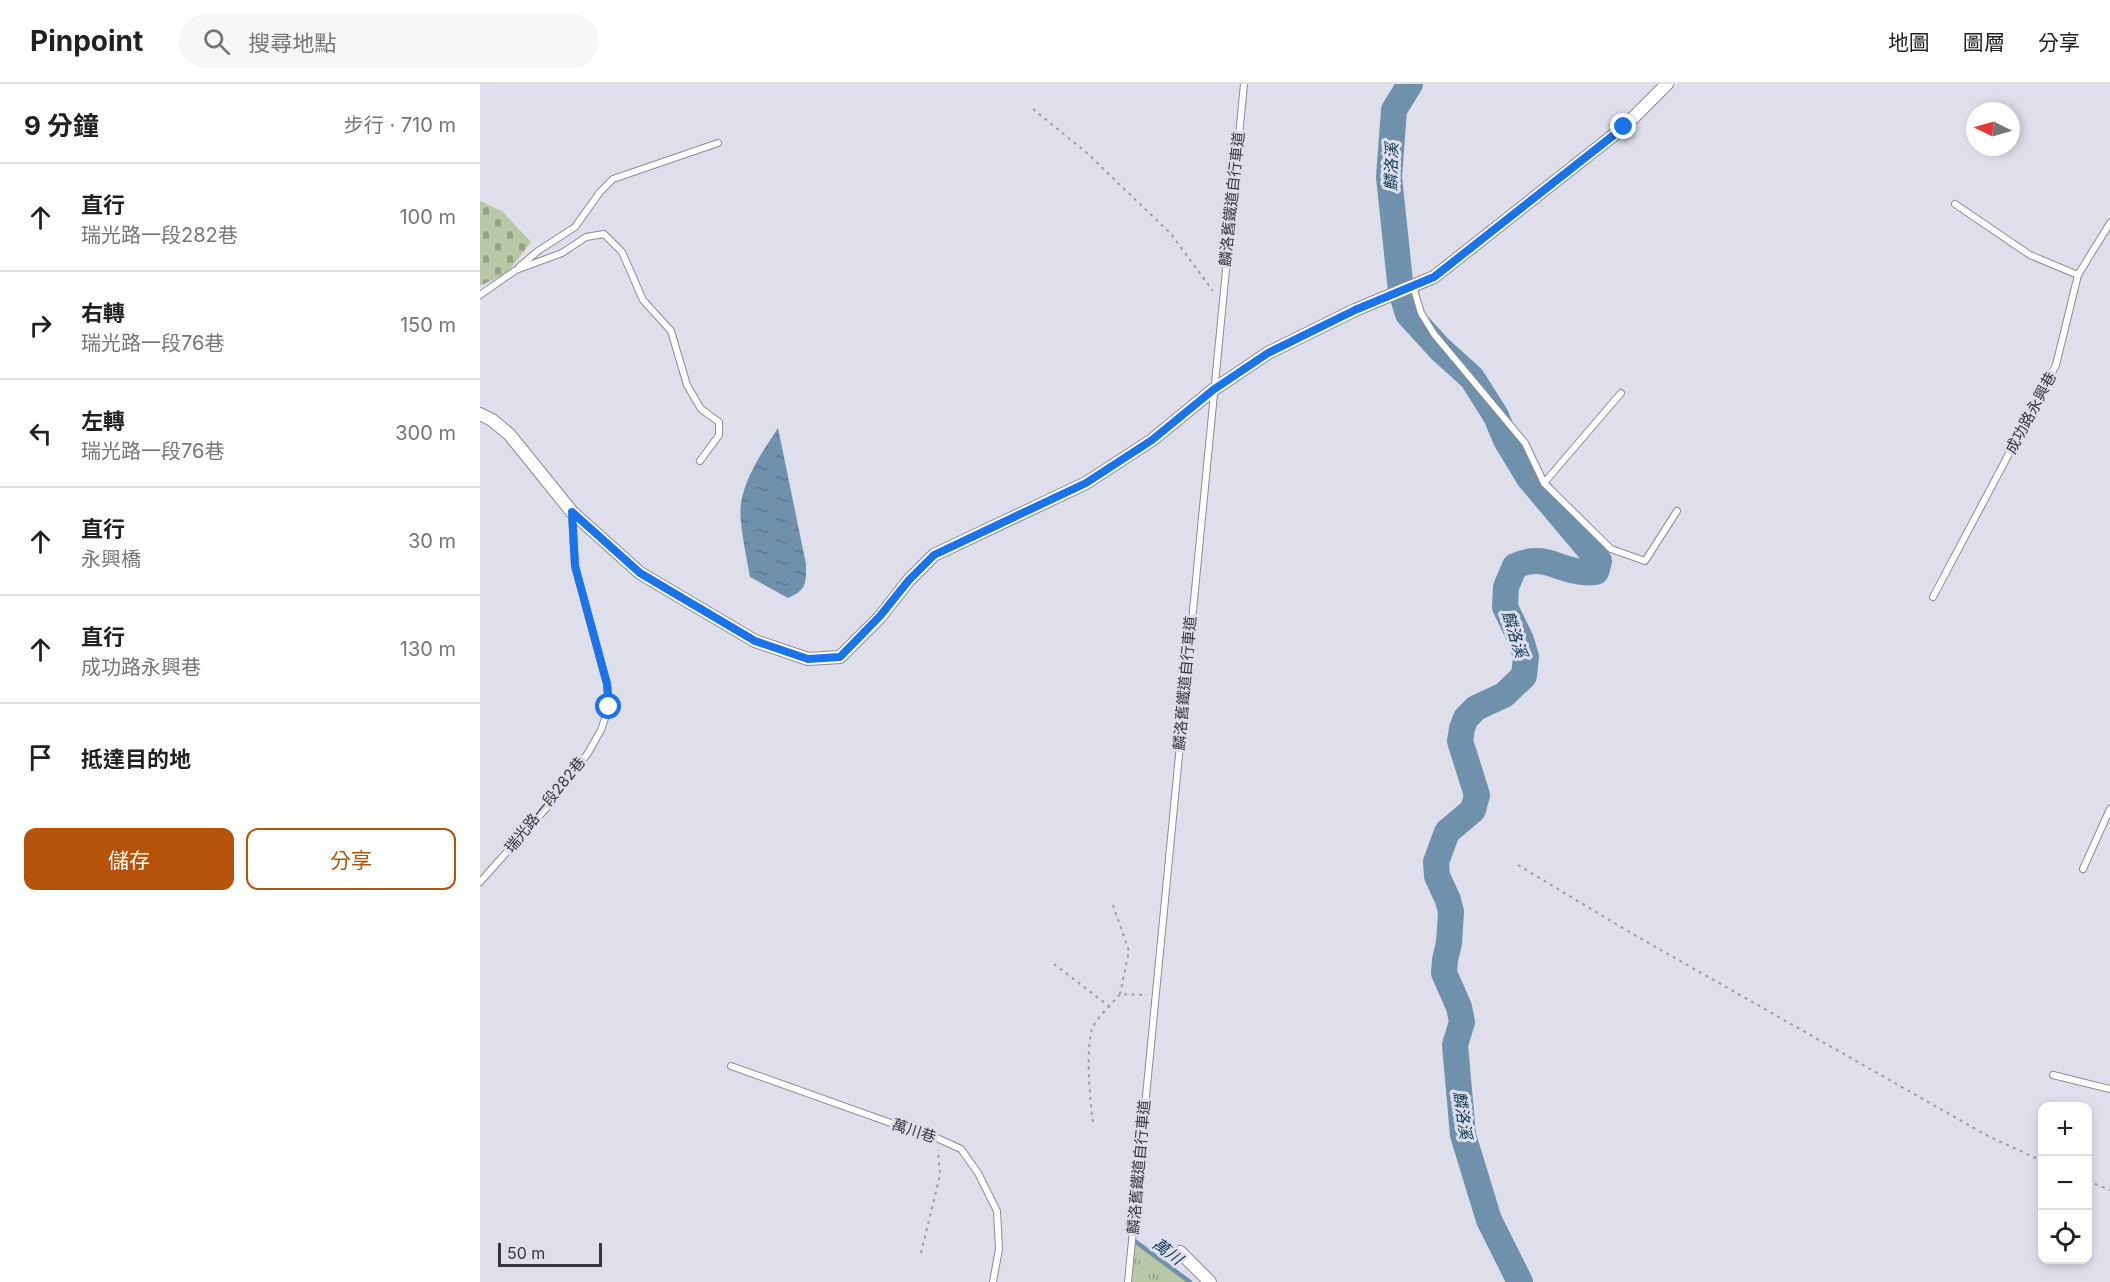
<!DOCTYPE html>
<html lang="zh-TW">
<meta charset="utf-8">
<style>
:root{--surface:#fff;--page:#f6f6f6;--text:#202124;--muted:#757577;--line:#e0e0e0;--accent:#b45309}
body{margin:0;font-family:Inter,"Noto Sans TC",sans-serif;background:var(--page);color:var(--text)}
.controls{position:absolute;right:18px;bottom:18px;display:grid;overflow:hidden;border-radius:12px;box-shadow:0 3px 9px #0003}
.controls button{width:54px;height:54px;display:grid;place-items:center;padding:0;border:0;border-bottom:2px solid var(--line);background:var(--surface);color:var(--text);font:30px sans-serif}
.compass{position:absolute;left:1486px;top:18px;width:54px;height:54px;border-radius:50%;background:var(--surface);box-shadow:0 3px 9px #0003;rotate:275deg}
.scale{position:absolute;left:18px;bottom:15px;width:104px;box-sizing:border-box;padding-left:6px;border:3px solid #36363b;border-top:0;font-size:16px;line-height:21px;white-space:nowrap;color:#36363b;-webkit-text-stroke:4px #dedfeb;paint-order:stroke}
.stop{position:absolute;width:18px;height:18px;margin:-14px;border:4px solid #1a73e8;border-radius:50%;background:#fff}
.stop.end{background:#1a73e8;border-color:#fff;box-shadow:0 2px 6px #0008}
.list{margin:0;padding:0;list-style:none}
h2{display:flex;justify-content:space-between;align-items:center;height:78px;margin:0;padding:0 24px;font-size:26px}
h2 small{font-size:20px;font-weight:400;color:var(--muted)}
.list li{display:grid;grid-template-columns:39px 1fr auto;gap:18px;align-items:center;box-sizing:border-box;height:108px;padding:0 24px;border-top:2px solid var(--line)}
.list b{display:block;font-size:22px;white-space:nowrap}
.list p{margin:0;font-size:20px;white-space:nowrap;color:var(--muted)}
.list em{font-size:20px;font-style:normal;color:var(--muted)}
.actions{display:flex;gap:12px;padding:18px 24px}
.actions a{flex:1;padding:14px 0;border:2px solid var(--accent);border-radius:12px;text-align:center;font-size:21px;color:var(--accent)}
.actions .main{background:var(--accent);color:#fff}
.icon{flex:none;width:33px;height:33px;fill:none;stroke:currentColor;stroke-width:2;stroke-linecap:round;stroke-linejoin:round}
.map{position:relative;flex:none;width:1630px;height:1198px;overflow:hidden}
header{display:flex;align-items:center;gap:36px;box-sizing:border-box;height:84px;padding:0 30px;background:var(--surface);border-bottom:2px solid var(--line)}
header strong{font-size:28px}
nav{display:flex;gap:33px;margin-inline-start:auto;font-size:21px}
.search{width:420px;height:54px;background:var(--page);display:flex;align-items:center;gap:15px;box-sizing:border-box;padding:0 21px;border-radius:33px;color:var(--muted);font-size:22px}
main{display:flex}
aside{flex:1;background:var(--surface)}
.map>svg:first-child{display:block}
</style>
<header>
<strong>Pinpoint</strong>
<div class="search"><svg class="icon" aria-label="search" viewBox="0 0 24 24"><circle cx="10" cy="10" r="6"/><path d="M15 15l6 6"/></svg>搜尋地點</div>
<nav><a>地圖</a><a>圖層</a><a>分享</a></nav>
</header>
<main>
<aside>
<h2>9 分鐘<small>步行 · 710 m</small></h2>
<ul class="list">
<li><svg class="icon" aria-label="ahead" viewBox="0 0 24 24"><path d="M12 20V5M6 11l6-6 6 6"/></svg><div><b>直行</b><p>瑞光路一段282巷</p></div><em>100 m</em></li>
<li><svg class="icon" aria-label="right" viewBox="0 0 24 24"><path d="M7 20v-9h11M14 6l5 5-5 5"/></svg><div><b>右轉</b><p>瑞光路一段76巷</p></div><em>150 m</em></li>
<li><svg class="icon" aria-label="left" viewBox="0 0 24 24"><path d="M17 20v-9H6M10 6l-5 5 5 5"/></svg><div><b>左轉</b><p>瑞光路一段76巷</p></div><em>300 m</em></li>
<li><svg class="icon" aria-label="ahead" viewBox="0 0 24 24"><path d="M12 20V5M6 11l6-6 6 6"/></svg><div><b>直行</b><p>永興橋</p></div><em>30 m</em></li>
<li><svg class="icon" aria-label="ahead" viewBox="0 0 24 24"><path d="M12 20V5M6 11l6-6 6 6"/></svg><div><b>直行</b><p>成功路永興巷</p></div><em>130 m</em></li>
<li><svg class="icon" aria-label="arrive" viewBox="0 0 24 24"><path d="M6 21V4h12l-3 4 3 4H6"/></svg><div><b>抵達目的地</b></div></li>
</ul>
<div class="actions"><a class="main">儲存</a><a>分享</a></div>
</aside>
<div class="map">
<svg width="1630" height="1198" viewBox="0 0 1630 1198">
<defs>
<pattern id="grass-tufts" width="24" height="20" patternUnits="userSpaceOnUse" patternTransform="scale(1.5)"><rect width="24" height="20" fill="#b8c7a5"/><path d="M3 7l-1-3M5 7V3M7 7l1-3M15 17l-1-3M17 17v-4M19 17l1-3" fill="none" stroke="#96a288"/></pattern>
<pattern id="cemetery-stones" width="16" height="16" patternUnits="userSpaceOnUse" patternTransform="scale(1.5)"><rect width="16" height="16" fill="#b8c7a5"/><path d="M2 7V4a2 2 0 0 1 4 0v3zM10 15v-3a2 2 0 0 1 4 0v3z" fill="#96a288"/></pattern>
<pattern id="water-ripples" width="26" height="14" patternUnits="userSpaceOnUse" patternTransform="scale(1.5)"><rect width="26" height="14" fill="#6f91ac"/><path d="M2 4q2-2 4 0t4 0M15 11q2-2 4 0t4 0" fill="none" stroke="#5c778d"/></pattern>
</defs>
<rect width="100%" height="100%" fill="#dedfeb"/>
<path fill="url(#grass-tufts)" d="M 652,1155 L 710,1198 L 648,1198 Z"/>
<path fill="url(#cemetery-stones)" d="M 0,117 L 22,127 L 51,158 L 27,189 L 0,202 Z"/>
<path fill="url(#water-ripples)" d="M 298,344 L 326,480 C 326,499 327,506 308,514 L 270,493 C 267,473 258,437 261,419 C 266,391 283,367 298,344 Z"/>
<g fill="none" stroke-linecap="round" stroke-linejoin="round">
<path stroke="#6f91ac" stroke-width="4.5" d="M 652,1155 L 710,1198"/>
<path stroke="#6f91ac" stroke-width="26" d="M 930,0 L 914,26 L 909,93 L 921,207 L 928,230 L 960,265 L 992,294 L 1016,332 L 1026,356 L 1049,394 L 1119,477 L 1116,488 C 1112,488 1106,489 1102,488 C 1075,485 1064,469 1035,482 L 1026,503 L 1025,523 L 1041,556 L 1046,573 L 1044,592 L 1024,611 L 996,624 L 986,634 L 982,644 L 980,657 L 997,711 L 993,726 L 967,748 L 956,778 L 957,792 L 968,816 L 971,828 L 969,859 L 965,876 L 964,889 L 979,923 L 982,938 L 975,961 L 983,1051 L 1009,1136 L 1040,1198"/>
<defs>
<g id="service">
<path d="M 1475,120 L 1550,171 L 1598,191"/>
<path d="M 39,183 L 58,167 L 95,143 L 120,108 L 133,95 L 238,59"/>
<path d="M 933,202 L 941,229 L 954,250 L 1045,359 L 1064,399 L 1131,465 L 1165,477 L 1197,427"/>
<path d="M 0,211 L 36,186 L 82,169 L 106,153 L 124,150 L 142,168 L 163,216 L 191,247 L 207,301 L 221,325 L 239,338 L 239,351 L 220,377"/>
<path d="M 1064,399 L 1141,309"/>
<path d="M 1453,513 L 1576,281 L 1598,191 L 1630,139"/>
<path d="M 1603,785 L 1630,725"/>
<path d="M 0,798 L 69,721 L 108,669 L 121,646 L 129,623 L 127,600 L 95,482 L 92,430"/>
<path d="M 251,982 L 422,1043 L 448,1050 L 481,1065 L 498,1089 L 517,1127 L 519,1165 L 513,1198"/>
<path d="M 1573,991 L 1630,1005"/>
<path d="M 648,1198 L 764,0"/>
</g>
<g id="minor">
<path d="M 0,330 L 12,336 L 29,350 L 92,428 L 160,489 L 275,557 L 328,575 L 360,573 L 400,533 L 429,496 L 454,471 L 606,399 L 672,356 L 733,306 L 788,269 L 875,226 L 954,193 L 1144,43 L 1187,0"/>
<path d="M 700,1168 L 730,1198"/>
</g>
</defs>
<use href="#service" stroke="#8c8c97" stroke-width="8"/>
<use href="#minor" stroke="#8c8c97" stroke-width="14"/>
<g stroke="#9c9da6" stroke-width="2" stroke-dasharray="3 4.5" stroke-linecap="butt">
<path d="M 553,25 L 607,69 L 691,150 L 733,207"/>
<path d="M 1038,781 L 1151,849 L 1508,1052 L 1562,1077"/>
<path d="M 633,821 L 649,867 L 640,910"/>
<path d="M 574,880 L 630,923"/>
<path d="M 613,1038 C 610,1019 605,959 613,943 C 619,931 632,920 640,910 L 667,911"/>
<path d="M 1608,1097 L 1630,1106"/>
<path d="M 441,1169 L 460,1091 L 458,1066"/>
</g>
<use href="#service" stroke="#fff" stroke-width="6"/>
<use href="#minor" stroke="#fff" stroke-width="12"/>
</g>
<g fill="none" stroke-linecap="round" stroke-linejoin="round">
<path stroke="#1a73e8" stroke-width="8" d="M 129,623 L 127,600 L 95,482 L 92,428 L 160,489 L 275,557 L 328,575 L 360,573 L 400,532 L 429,496 L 454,471 L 606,399 L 672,356 L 733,306 L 788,269 L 875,226 L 954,193 L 1144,43"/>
</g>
<g text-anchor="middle" stroke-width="6" stroke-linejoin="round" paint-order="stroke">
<g font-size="15" fill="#36363b" stroke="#dedfeb">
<text transform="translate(752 115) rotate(-84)" y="5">麟洛舊鐵道自行車道</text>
<text transform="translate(1551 329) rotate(-62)" y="5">成功路永興巷</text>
<text transform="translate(705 599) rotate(-85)" y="5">麟洛舊鐵道自行車道</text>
<text transform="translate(65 721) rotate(-51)" y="5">瑞光路一段282巷</text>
<text transform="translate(434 1047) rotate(18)" y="5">萬川巷</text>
<text transform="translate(659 1083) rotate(-85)" y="5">麟洛舊鐵道自行車道</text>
</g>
<g font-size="16" font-style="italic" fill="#0b3653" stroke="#dedfeb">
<text transform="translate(911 83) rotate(-89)" y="6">麟洛溪</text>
<text transform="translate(1035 550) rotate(72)" y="6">麟洛溪</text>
<text transform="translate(983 1031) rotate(82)" y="6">麟洛溪</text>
<text transform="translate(688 1167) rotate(37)" y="6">萬川</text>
</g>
</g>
</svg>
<div class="controls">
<button>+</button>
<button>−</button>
<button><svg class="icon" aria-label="locate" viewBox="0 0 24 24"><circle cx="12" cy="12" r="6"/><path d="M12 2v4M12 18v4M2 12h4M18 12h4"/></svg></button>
</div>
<svg class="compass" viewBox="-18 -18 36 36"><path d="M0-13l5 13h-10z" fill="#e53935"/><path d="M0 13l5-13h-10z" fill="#757577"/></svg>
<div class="scale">50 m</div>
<div class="stop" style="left:129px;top:623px"></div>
<div class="stop end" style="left:1144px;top:43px"></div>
</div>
</main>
